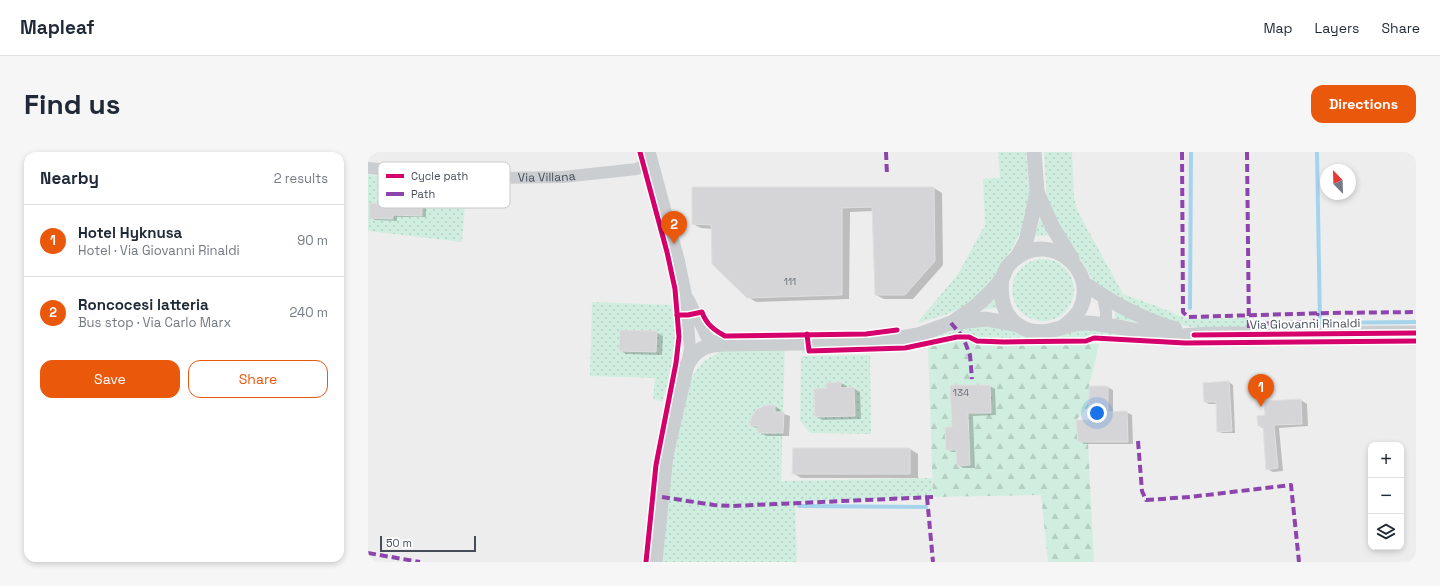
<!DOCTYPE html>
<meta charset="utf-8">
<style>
:root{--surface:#fff;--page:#f6f6f7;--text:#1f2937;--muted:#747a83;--line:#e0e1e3;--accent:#ea580c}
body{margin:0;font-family:"Space Grotesk",sans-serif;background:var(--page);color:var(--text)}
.controls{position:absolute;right:12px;bottom:12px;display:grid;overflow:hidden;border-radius:8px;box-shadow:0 2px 6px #0003}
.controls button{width:36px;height:36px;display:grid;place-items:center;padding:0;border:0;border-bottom:1px solid var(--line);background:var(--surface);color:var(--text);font:20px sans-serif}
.compass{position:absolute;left:952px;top:12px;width:36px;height:36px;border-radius:50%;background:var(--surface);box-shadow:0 2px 6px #0003;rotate:337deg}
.scale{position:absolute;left:12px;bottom:10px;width:96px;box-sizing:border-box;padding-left:4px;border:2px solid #444d59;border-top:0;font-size:11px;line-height:14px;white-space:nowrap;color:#444d59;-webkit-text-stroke:3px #fff;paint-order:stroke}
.you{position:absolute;left:729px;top:261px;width:14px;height:14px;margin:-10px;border:3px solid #fff;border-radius:50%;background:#1a73e8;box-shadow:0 0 0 6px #1a73e833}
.badge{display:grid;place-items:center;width:26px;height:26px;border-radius:50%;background:var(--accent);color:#fff;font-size:13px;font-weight:700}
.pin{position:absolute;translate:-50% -33px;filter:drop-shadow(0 1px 2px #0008)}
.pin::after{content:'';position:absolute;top:21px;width:14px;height:12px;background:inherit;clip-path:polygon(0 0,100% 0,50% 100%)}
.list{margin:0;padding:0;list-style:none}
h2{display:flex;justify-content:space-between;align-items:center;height:52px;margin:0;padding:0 16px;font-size:17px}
h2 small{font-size:13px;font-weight:400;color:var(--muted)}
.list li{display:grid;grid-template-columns:26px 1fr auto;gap:12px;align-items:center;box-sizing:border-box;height:72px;padding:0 16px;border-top:1px solid var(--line)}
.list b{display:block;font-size:15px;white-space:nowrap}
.list p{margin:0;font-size:13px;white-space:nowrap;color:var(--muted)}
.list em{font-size:13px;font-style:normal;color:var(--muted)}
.actions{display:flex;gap:8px;padding:12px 16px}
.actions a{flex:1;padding:9px 0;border:1px solid var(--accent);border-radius:12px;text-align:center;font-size:14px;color:var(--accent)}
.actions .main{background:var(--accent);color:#fff}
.icon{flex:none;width:22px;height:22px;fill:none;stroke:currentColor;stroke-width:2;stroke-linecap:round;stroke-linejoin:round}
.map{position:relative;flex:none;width:1048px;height:410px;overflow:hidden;border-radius:12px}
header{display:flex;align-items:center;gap:24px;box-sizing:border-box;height:56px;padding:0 20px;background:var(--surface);border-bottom:1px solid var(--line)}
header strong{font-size:19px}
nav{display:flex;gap:22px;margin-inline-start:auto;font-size:14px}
.intro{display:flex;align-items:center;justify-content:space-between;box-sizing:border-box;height:96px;padding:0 24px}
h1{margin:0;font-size:28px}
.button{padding:10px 18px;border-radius:12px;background:var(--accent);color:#fff;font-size:14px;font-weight:700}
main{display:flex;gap:24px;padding:0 24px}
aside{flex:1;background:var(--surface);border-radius:12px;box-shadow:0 2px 6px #0003}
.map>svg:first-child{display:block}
</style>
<header>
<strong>Mapleaf</strong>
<nav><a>Map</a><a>Layers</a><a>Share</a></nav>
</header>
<div class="intro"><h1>Find us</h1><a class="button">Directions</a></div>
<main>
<aside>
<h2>Nearby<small>2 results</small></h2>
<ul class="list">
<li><span class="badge">1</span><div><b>Hotel Hyknusa</b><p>Hotel · Via Giovanni Rinaldi</p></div><em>90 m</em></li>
<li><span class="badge">2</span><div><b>Roncocesi latteria</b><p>Bus stop · Via Carlo Marx</p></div><em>240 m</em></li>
</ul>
<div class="actions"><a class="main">Save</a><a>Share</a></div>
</aside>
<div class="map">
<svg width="1048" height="410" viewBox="0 0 1048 410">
<defs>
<pattern id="grass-dots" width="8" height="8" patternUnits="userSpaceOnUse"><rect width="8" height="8" fill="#d0eedf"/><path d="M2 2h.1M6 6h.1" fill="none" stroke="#b4cec2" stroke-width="1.8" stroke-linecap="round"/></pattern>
<pattern id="forest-firs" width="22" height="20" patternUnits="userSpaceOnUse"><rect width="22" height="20" fill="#d0eedf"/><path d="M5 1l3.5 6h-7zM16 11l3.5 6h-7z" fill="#b4cec2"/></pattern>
</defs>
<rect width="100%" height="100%" fill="#eeeded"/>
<g fill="url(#grass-dots)">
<path d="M 630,0 L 658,0 C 659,18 663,40 660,58 C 654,88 616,147 587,159 C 575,164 562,167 549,171 L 590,122 L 617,73 L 615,27 L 632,26 Z"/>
<path d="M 676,0 L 704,0 L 706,44 L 709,58 L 755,142 L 791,155 L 819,167 L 879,166 L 880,187 L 819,174 L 786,165 L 727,132 L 716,112 L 705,98 L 692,77 L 679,46 Z"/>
<path d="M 0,23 L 99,29 L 94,90 L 0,79 Z"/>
<path d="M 674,62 L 685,83 L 666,84 Z"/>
<circle cx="675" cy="138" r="31"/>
<path d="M 627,141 L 631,156 L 610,158 Z"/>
<path d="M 224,150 L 306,153 C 310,186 304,219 294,250 L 285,246 L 287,226 L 222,224 Z"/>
<path d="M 747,158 L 777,171 L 747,167 Z"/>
<path d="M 606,173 L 711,176 L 741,179 L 775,188 L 724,185 L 717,188 L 617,187 L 600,184 L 587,184 L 522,198 L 502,200 L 434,201 L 434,197 L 569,184 Z"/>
<path d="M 417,193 L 413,329 L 564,326 L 565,345 L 427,350 L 429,410 L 293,410 L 304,302 L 322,229 L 329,217 L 336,209 L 353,199 Z"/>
<path d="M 502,203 L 503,282 L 442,281 L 432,269 L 433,204 Z"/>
</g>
<path fill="url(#forest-firs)" d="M 589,188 L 600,188 L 612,191 L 731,192 L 721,234 L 721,254 L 708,268 L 710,290 L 720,290 L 726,410 L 680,410 L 673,343 L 565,345 L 560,194 Z"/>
<g fill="#0003">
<path d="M 325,36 L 566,36 L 574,41 L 575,113 L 545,147 L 516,147 L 508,143 L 506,59 L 482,60 L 481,147 L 388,150 L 380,145 L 344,77 L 333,76 L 325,72 Z"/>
<path d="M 19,47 L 54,48 L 58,50 L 58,65 L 29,65 L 29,69 L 7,68 L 2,65 L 19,53 Z"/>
<path d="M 288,180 L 295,184 L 294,203 L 258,202 L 252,198 Z"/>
<path d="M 861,230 L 865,233 L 867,281 L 854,281 L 850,279 L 849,252 L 841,252 L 837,250 Z"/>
<path d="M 473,231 L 479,234 L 479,237 L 485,236 L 492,240 L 493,267 L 454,268 L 448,264 L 460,237 L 459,232 Z"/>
<path d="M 622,234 L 627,237 L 628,263 L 605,264 L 607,316 L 595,316 L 590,313 L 589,300 L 584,300 L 579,297 L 585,276 Z"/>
<path d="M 739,235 L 745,238 L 745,261 L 758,260 L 764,263 L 765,292 L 716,292 L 711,289 Z"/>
<path d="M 933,248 L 939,252 L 940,274 L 911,276 L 915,319 L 905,320 L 899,317 L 896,277 L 890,273 L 898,264 Z"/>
<path d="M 397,254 L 407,254 L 413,258 L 413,261 L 422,264 L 421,284 L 398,284 L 391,280 L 391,277 L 384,274 Z"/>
<path d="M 542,297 L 550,302 L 550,326 L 433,326 L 425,321 Z"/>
</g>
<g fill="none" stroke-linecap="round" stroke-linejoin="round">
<g stroke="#a4d4ec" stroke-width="4">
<path d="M 949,0 L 952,171 L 1048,170"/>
<path d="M 822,156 L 823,0"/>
<path d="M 431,354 L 558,355"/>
</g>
</g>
<g fill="#d5d5d7" stroke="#dfdfe0">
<path d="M 324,35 L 566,35 L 567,109 L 537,143 L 507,143 L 504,55 L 474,56 L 474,143 L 379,146 L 344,112 L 343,73 L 324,72 Z"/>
<path d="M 18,46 L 54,47 L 54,64 L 25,63 L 25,67 L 1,66 L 2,51 L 18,52 Z"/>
<path d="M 252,178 L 289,179 L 288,200 L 251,199 Z"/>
<path d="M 861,229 L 864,279 L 849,280 L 848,250 L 836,250 L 835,231 Z"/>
<path d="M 473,230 L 473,236 L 486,235 L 487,264 L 447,265 L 446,237 L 459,236 L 458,231 Z"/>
<path d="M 582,233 L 622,233 L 623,261 L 600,261 L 602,313 L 589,314 L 588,298 L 578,298 L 577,275 L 584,275 Z"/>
<path d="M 721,234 L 740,234 L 740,260 L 759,259 L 760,290 L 710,290 L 708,268 L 721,268 Z"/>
<path d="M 933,247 L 934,272 L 906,273 L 910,316 L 898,318 L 895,274 L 890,274 L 889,264 L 897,263 L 896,249 Z"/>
<path d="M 397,253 L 407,253 L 407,260 L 416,260 L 415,281 L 390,281 L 390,274 L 382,274 L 383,266 L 388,258 Z"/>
<path d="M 425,296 L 542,296 L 542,322 L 424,322 Z"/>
</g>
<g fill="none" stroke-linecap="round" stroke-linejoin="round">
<g stroke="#cbced1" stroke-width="12">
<path d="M 282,1 L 311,109 L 318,143 L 322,197 L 319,212"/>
<path id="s1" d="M 0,16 L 121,26 L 195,25 L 269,17 L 283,8"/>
<path d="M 735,145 L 738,160 L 738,174"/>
<path d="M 321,148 L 338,184 L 343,188 L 355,192"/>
</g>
<g stroke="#cbced1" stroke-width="15">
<path d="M 669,40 L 684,74 L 704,107"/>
<path d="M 649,105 L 658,89 L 665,60 L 669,39 L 666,0"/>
<path d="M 634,126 C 631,149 637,170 660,178 C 681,185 699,170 719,171 C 747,172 775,182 803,184 C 811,185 819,183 827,183 C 841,182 855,182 869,182 C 929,182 988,181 1048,181"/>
<path d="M 716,131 C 744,151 774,167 807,177"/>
<path d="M 584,171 C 593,164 603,159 611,151 C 619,144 628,135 634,126 C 636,123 637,119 639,115 C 644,109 651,103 658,100 C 692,86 729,123 712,157 C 708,165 702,169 695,175"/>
<path d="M 287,410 L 298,303 L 319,213 C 328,197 337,193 355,192 L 511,190 L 550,183 L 583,171 L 618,167 L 650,173"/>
</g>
<g stroke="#8e44ad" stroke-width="4" stroke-dasharray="8 4" stroke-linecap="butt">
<path d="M 518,0 L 519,23"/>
<path d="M 814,0 L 815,160 L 820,165 L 961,161 L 1048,160"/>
<path d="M 879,0 L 881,182"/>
<path d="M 583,171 L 595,185 L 602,203 L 604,227"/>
<path d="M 881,172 L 946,170 L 950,161"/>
<path d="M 770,289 L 774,339 L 778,348 L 822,345 L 923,333 L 931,410"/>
<path d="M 294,345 L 346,353 L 364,354 L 565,345"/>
<path d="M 559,345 L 565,410"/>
<path d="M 0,401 L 52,410"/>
</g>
<defs>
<g id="cycleway">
<path d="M 272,0 L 299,100 L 307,137 L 311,185 L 308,211 L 288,313 L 278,410"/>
<path d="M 309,163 L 320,163 L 334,160 C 338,172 346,178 357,184 L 498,182 L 529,178"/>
<path d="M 439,182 L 441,199 L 537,196 L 589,185 L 601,185 L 609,189 L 636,190 L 718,189 L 726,186 L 817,191 L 1048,189"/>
<path d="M 826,183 L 1048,181"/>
</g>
</defs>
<use href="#cycleway" stroke="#fff" stroke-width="8"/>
<use href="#cycleway" stroke="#d6006c" stroke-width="5"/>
</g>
<g text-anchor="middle" stroke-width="4" stroke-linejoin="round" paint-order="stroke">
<g font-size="10" fill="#6a707a">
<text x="422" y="133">111</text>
<text x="593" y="244">134</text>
</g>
<g font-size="12" fill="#444d59" stroke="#fff">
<text dy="4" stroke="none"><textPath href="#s1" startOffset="179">Via Villana</textPath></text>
<text transform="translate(937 172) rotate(-1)" y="4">Via Giovanni Rinaldi</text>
</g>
</g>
<rect x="10" y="10" width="132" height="46" rx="6" fill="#fff" stroke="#c7cacd" stroke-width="1"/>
<rect x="18" y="22" width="18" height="4" fill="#d6006c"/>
<rect x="18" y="40" width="18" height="4" fill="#8e44ad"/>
<g font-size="11" fill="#444d59">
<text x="43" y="28">Cycle path</text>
<text x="43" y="46">Path</text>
</g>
</svg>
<div class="controls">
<button>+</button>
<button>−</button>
<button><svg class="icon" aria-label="layers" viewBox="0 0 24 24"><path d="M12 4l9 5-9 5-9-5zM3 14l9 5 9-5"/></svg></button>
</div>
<svg class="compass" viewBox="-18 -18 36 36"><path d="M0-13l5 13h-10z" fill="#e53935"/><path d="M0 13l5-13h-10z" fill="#747a83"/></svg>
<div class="scale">50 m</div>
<div class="you"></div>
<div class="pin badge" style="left:893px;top:255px">1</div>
<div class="pin badge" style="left:306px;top:92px">2</div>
</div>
</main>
